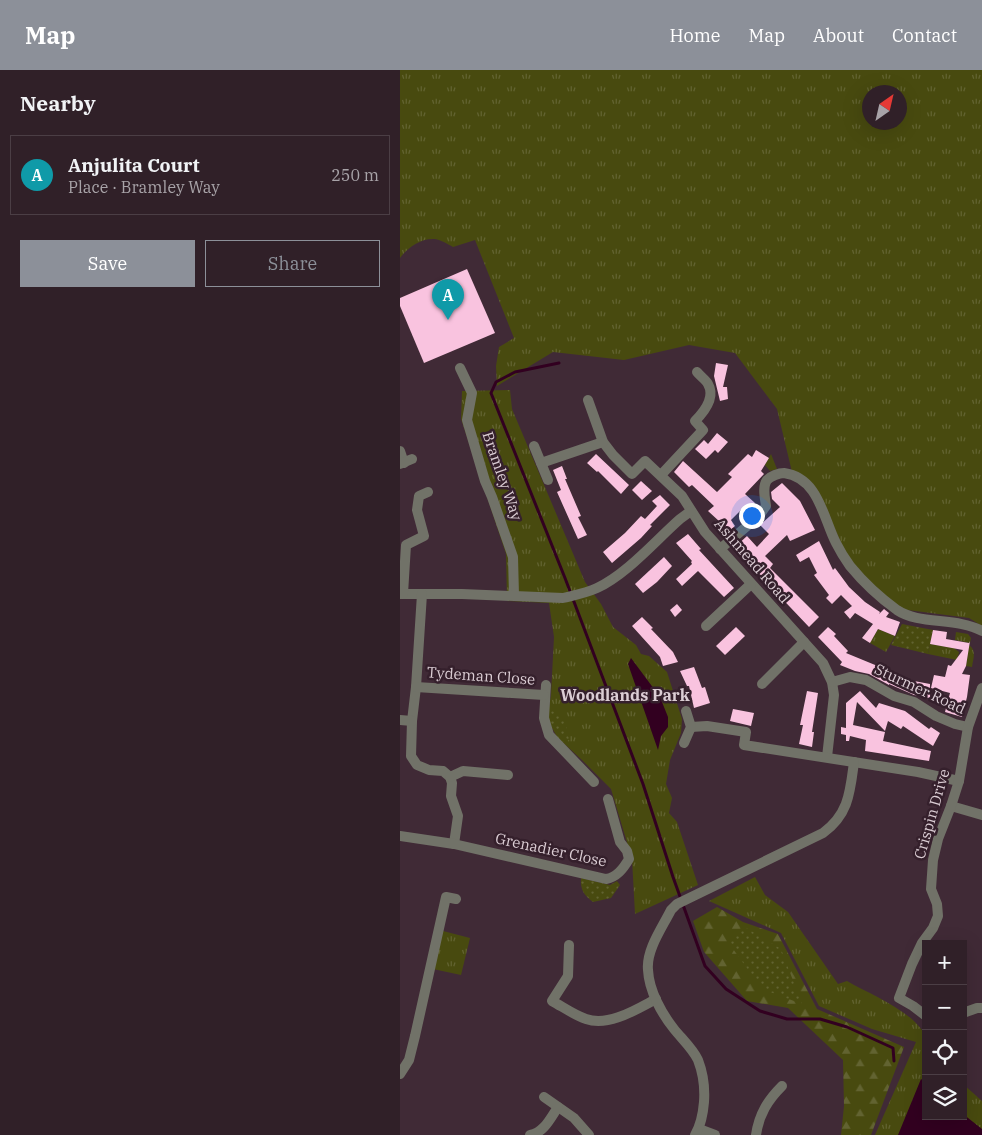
<!DOCTYPE html>
<meta charset="utf-8">
<style>
:root{--surface:#302028;--page:#3c2d34;--text:#f1f3f6;--muted:#a8a3a8;--line:#4b3e45;--accent:#8c9099}
body{margin:0;font-family:"IBM Plex Serif",serif;background:var(--page);color:var(--text)}
.controls{position:absolute;right:15px;bottom:15px;display:grid;overflow:hidden;border-radius:0px;box-shadow:0 5px 20px #0002}
.controls button{width:45px;height:45px;display:grid;place-items:center;padding:0;border:0;border-bottom:1px solid var(--line);background:var(--surface);color:var(--text);font:25px sans-serif}
.compass{position:absolute;left:462px;top:15px;width:45px;height:45px;border-radius:50%;background:var(--surface);box-shadow:0 5px 20px #0002;rotate:34deg}
.you{position:absolute;left:351px;top:445px;width:18px;height:18px;margin:-12px;border:4px solid #fff;border-radius:50%;background:#1a73e8;box-shadow:0 0 0 8px #1a73e833}
.badge{display:grid;place-items:center;width:32px;height:32px;border-radius:50%;background:var(--accent);color:#fff;font-size:16px;font-weight:700}
.pin{position:absolute;translate:-50% -41px;filter:drop-shadow(0 1px 2px #0008)}
.pin::after{content:'';position:absolute;top:26px;width:18px;height:15px;background:inherit;clip-path:polygon(0 0,100% 0,50% 100%)}
.list{margin:0;padding:0;list-style:none}
h2{display:flex;justify-content:space-between;align-items:center;height:65px;margin:0;padding:0 20px;font-size:21px}
h2 small{font-size:16px;font-weight:400;color:var(--muted)}
.list li{display:grid;grid-template-columns:32px 1fr auto;gap:15px;align-items:center;box-sizing:border-box;height:80px;margin:0 10px 10px;padding:0 10px;border:1px solid var(--line);border-radius:0px}
.list b{display:block;font-size:19px;white-space:nowrap}
.list p{margin:0;font-size:16px;white-space:nowrap;color:var(--muted)}
.list em{font-size:16px;font-style:normal;color:var(--muted)}
.actions{display:flex;gap:10px;padding:15px 20px}
.actions a{flex:1;padding:11px 0;border:1px solid var(--accent);border-radius:0px;text-align:center;font-size:18px;color:var(--accent)}
.actions .main{background:var(--accent);color:#fff}
.icon{flex:none;width:28px;height:28px;fill:none;stroke:currentColor;stroke-width:2;stroke-linecap:round;stroke-linejoin:round}
.map{position:relative;flex:none;width:582px;height:1065px;overflow:hidden}
header{display:flex;align-items:center;gap:30px;box-sizing:border-box;height:70px;padding:0 25px;background:var(--accent);color:#fff}
header strong{font-size:24px}
nav{display:flex;gap:28px;margin-inline-start:auto;font-size:18px}
main{display:flex}
aside{flex:1;background:var(--surface)}
.map>svg:first-child{display:block}
</style>
<header>
<strong>Map</strong>
<nav><a>Home</a><a>Map</a><a>About</a><a>Contact</a></nav>
</header>
<main>
<aside>
<h2>Nearby<small></small></h2>
<ul class="list">
<li><span class="badge" style="background:#0f9aa8">A</span><div><b>Anjulita Court</b><p>Place · Bramley Way</p></div><em>250 m</em></li>
</ul>
<div class="actions"><a class="main">Save</a><a>Share</a></div>
</aside>
<div class="map">
<svg width="582" height="1065" viewBox="0 0 582 1065">
<defs>
<pattern id="grass-tufts" width="24" height="20" patternUnits="userSpaceOnUse" patternTransform="scale(1.25)"><rect width="24" height="20" fill="#484a0f"/><path d="M3 7l-1-3M5 7V3M7 7l1-3M15 17l-1-3M17 17v-4M19 17l1-3" fill="none" stroke="#626331"/></pattern>
<pattern id="forest-firs" width="22" height="20" patternUnits="userSpaceOnUse" patternTransform="scale(1.25)"><rect width="22" height="20" fill="#484a0f"/><path d="M5 1l3.5 6h-7zM16 11l3.5 6h-7z" fill="#626331"/></pattern>
<pattern id="park-dots" width="8" height="8" patternUnits="userSpaceOnUse" patternTransform="scale(1.25)"><rect width="8" height="8" fill="#484a0f"/><path d="M2 2h.1M6 6h.1" fill="none" stroke="#626331" stroke-width="1.8" stroke-linecap="round"/></pattern>
</defs>
<rect width="100%" height="100%" fill="#402a36"/>
<g fill="url(#grass-tufts)" fill-rule="evenodd">
<path d="M 0,0 L 582,0 L 582,556 L 569,548 L 500,539 L 450,493 L 423,432 L 392,402 L 377,339 L 335,283 L 289,275 L 224,290 L 153,282 L 97,316 L 96,296 L 99,277 L 114,268 L 75,170 L 53,177 C 48,174 41,170 35,169 C 21,168 8,177 0,188 ZM 470,22 L 500,22 L 500,52 L 470,52 Z"/>
<path d="M 110,320 L 112,339 L 185,512 L 201,534 L 213,557 L 236,575 L 241,584 L 249,586 L 267,602 L 282,649 L 281,663 L 270,690 L 266,714 L 272,728 L 269,743 L 277,752 L 298,815 L 235,844 L 232,789 L 211,719 L 182,690 L 158,668 L 147,649 L 151,625 L 154,567 L 149,533 L 107,531 L 106,484 L 61,349 L 62,321 Z"/>
<path d="M 371,384 L 377,399 L 370,401 L 365,395 Z"/>
<path d="M 478,559 L 495,566 L 486,582 L 470,573 Z"/>
<path d="M 556,562 L 568,564 L 571,568 L 570,573 L 555,570 Z"/>
<path d="M 530,574 L 554,578 L 559,582 L 557,590 L 528,584 Z"/>
<path d="M 569,575 C 577,581 573,589 572,597 L 566,596 Z"/>
<path d="M 355,807 L 365,825 L 388,842 L 438,914 L 447,911 C 471,925 514,941 526,967 L 526,1046 L 563,1046 L 563,1014 L 582,1031 L 582,1065 L 475,1065 L 516,972 L 472,959 L 419,936 L 381,863 L 309,831 Z"/>
<path d="M 43,861 L 70,868 L 61,905 L 33,899 Z"/>
</g>
<path fill="url(#forest-firs)" d="M 317,837 L 343,852 L 378,864 L 417,939 L 504,977 L 471,1065 L 441,1065 L 444,1036 L 443,990 L 388,938 L 347,931 L 304,882 L 293,851 Z"/>
<g fill="url(#park-dots)">
<path d="M 502,554 L 533,560 L 528,584 L 491,575 Z"/>
<path d="M 152,641 L 162,645 L 167,659 L 169,670 L 163,672 L 158,668 L 147,649 L 148,643 Z"/>
<path d="M 181,808 L 210,815 L 217,811 L 220,815 L 211,828 L 193,832 C 184,825 180,820 181,808 Z"/>
<path d="M 343,856 L 381,879 L 402,934 L 362,919 L 328,872 Z"/>
</g>
<g fill="#320020">
<path d="M 231,588 L 260,627 L 268,647 L 268,657 L 261,666 L 258,680 L 228,594 Z"/>
<path d="M 521,1009 L 526,1013 L 526,1046 L 563,1046 L 563,1044 L 582,1059 L 582,1065 L 498,1065 Z"/>
</g>
<g fill="none" stroke-linecap="round" stroke-linejoin="round">
<path stroke="#320020" stroke-width="3" d="M 159,293 L 115,302 L 96,312 L 91,323 L 165,508 L 243,714 L 273,807 L 305,896 L 326,919 L 360,941 L 387,949 L 420,949 L 447,957 L 493,978 L 494,991"/>
</g>
<g fill="#f9c3df">
<path d="M 67,199 L 95,263 L 24,293 L 0,236 L 0,228 Z"/>
<path d="M 316,293 L 328,295 L 323,317 L 327,317 L 328,329 L 320,331 L 314,306 Z"/>
<path d="M 317,363 L 328,372 L 318,383 L 315,380 L 306,389 L 295,379 L 304,370 L 308,374 Z"/>
<path d="M 356,380 L 369,388 L 361,401 L 364,404 L 345,424 L 355,433 L 346,442 L 343,438 L 331,450 L 335,456 L 324,465 L 316,456 L 320,452 L 308,441 L 314,436 L 292,415 L 289,417 L 274,402 L 283,391 L 317,422 L 332,407 L 328,404 L 348,384 L 352,387 Z"/>
<path d="M 196,384 L 229,415 L 221,424 L 198,401 L 197,402 L 187,393 Z"/>
<path d="M 162,396 L 167,409 L 165,409 L 181,446 L 178,447 L 187,465 L 178,469 L 157,422 L 161,420 L 153,400 Z"/>
<path d="M 241,411 L 252,421 L 242,430 L 232,420 Z"/>
<path d="M 382,413 L 400,431 L 415,460 L 390,471 L 387,465 L 365,486 L 373,494 L 370,498 L 419,547 L 409,557 L 334,478 L 347,466 L 357,477 L 369,464 L 360,455 L 380,437 L 372,429 L 371,422 Z"/>
<path d="M 260,425 L 270,435 L 250,455 L 252,456 L 241,468 L 212,493 L 203,482 L 225,463 L 241,446 L 245,449 L 257,436 L 252,431 Z"/>
<path d="M 288,464 L 301,479 L 299,480 L 334,518 L 324,527 L 298,501 L 282,516 L 276,509 L 292,494 L 291,492 L 292,491 L 276,473 Z"/>
<path d="M 419,471 L 433,500 L 435,498 L 449,517 L 465,532 L 480,542 L 479,544 L 484,539 L 489,543 L 486,547 L 500,552 L 495,566 L 478,559 L 470,573 L 462,568 L 473,554 L 455,543 L 450,549 L 444,542 L 452,536 L 441,525 L 432,534 L 426,528 L 429,525 L 414,505 L 417,503 L 409,487 L 400,492 L 396,485 Z"/>
<path d="M 264,487 L 272,496 L 257,512 L 243,523 L 235,514 Z"/>
<path d="M 277,534 L 282,540 L 275,547 L 270,540 Z"/>
<path d="M 242,547 L 253,558 L 251,559 L 273,582 L 278,592 L 263,596 L 260,587 L 232,556 Z"/>
<path d="M 336,557 L 345,566 L 325,585 L 316,576 Z"/>
<path d="M 428,557 L 436,564 L 434,566 L 448,581 L 446,583 L 514,611 L 530,614 L 530,628 L 514,625 L 489,614 L 489,615 L 469,604 L 455,601 L 440,595 L 442,592 L 418,567 Z"/>
<path d="M 533,560 L 547,562 L 546,569 L 569,573 L 570,571 L 566,596 L 562,604 L 570,605 L 567,627 L 562,647 L 545,642 L 550,623 L 531,618 L 534,605 L 545,607 L 548,595 L 551,596 L 563,580 L 530,574 Z"/>
<path d="M 294,597 L 302,618 L 305,617 L 310,633 L 294,638 L 289,616 L 287,616 L 280,601 Z"/>
<path d="M 407,621 L 418,623 L 412,662 L 414,662 L 412,677 L 399,674 L 403,655 L 400,655 Z"/>
<path d="M 460,621 L 476,638 L 479,633 L 505,641 L 529,659 L 531,657 L 540,663 L 533,676 L 503,656 L 501,659 L 488,651 L 485,661 L 457,632 L 453,655 L 485,662 L 483,671 L 531,681 L 529,691 L 465,681 L 466,670 L 450,666 L 449,671 L 446,671 L 446,665 L 441,664 L 441,657 L 446,658 L 446,633 Z"/>
<path d="M 333,639 L 354,643 L 351,656 L 330,651 Z"/>
</g>
<g fill="none" stroke-linecap="round" stroke-linejoin="round">
<g stroke="#717268" stroke-width="10">
<path d="M 60,298 L 72,323 L 67,350 L 85,411 L 92,427 L 113,487 L 114,525"/>
<path d="M 188,330 L 203,372 L 213,385 L 232,404 L 245,391 L 282,426 L 305,462 L 423,593 L 432,612 L 434,625 L 427,687"/>
<path d="M 134,376 L 148,410"/>
<path d="M 0,381 L 4,393"/>
<path d="M 141,393 L 203,372"/>
<path d="M 0,394 L 12,389"/>
<path d="M 261,405 L 303,360 L 295,351 C 304,342 316,328 308,314 C 306,310 300,306 297,302"/>
<path d="M 320,479 L 359,446 L 366,436 C 365,428 362,417 367,410 C 371,406 379,403 384,403 C 419,408 423,448 436,473 C 440,481 445,489 450,496 C 464,513 479,527 497,540 C 519,555 557,547 582,561"/>
<path d="M 0,524 L 62,524 L 163,528 C 175,525 186,523 197,518 C 227,504 255,471 280,449 L 291,441"/>
<path d="M 3,524 L 6,475 L 24,466 L 17,440 L 19,426 L 28,422"/>
<path d="M 22,524 L 16,617 L 12,651 L 11,686 L 17,695 L 29,700 L 43,701 L 50,707 L 52,713 L 51,726 L 58,746 L 54,774"/>
<path d="M 306,556 L 351,514"/>
<path d="M 432,612 L 450,607 L 466,610 L 494,626 L 514,632 L 536,646 L 555,654 L 568,657"/>
<path d="M 362,614 L 404,572"/>
<path d="M 146,615 L 144,648 L 149,665 L 194,712"/>
<path d="M 16,617 L 144,625"/>
<path d="M 0,650 L 12,651"/>
<path d="M 291,657 L 307,656 L 346,662 L 344,675 L 518,702 L 559,711"/>
<path d="M 284,673 L 291,657 L 286,641"/>
<path d="M 50,707 L 63,701 L 108,705"/>
<path d="M 551,736 L 582,745"/>
<path d="M 0,766 L 54,774 L 206,809 C 217,807 223,799 229,789 L 227,781 L 220,772 L 208,729"/>
<path d="M 169,875 L 168,906 L 152,931 C 163,937 174,945 186,949 C 209,957 237,939 256,929"/>
<path d="M 563,943 L 577,938 L 582,938"/>
<path d="M 526,946 L 513,936 L 499,928 L 512,894 L 522,873 L 533,858 L 538,846 L 537,834 L 531,819 L 533,790 L 538,769 L 551,736 L 559,711 L 568,657 L 582,618"/>
<path d="M 0,1004 L 9,990 L 15,966 L 46,827 L 56,829"/>
<path d="M 144,1027 L 174,1048 L 189,1065"/>
<path d="M 299,1059 L 315,1065"/>
<path d="M 130,1065 C 144,1063 151,1047 158,1037"/>
<path d="M 295,1065 C 301,1055 303,1044 304,1032 C 305,1018 303,1003 298,990 C 293,979 282,969 274,959 C 262,944 249,921 248,900 C 246,880 262,858 271,840 L 277,834 L 423,763 C 449,744 450,722 454,692"/>
<path d="M 356,1065 C 359,1044 368,1030 382,1016"/>
</g>
</g>
<g text-anchor="middle" stroke-width="5" stroke-linejoin="round" paint-order="stroke">
<g font-size="15" fill="#dbcdd4" stroke="#35202c">
<text transform="translate(102 406) rotate(71)" y="5">Bramley Way</text>
<text transform="translate(352 491) rotate(49)" y="5">Ashmead Road</text>
<text transform="translate(81 606) rotate(4)" y="5">Tydeman Close</text>
<text transform="translate(520 619) rotate(25)" y="5">Sturmer Road</text>
<text transform="translate(532 744) rotate(-74)" y="5">Crispin Drive</text>
<text transform="translate(151 780) rotate(12)" y="5">Grenadier Close</text>
</g>
<g font-size="16" font-weight="bold" fill="#dbcdd4" stroke="#35202c">
<text x="225" y="631">Woodlands Park</text>
</g>
</g>
</svg>
<div class="controls">
<button>+</button>
<button>−</button>
<button><svg class="icon" aria-label="locate" viewBox="0 0 24 24"><circle cx="12" cy="12" r="6"/><path d="M12 2v4M12 18v4M2 12h4M18 12h4"/></svg></button>
<button><svg class="icon" aria-label="layers" viewBox="0 0 24 24"><path d="M12 4l9 5-9 5-9-5zM3 14l9 5 9-5"/></svg></button>
</div>
<svg class="compass" viewBox="-18 -18 36 36"><path d="M0-13l5 13h-10z" fill="#e53935"/><path d="M0 13l5-13h-10z" fill="#a8a3a8"/></svg>
<div class="you"></div>
<div class="pin badge" style="left:48px;top:250px;background:#0f9aa8">A</div>
</div>
</main>
